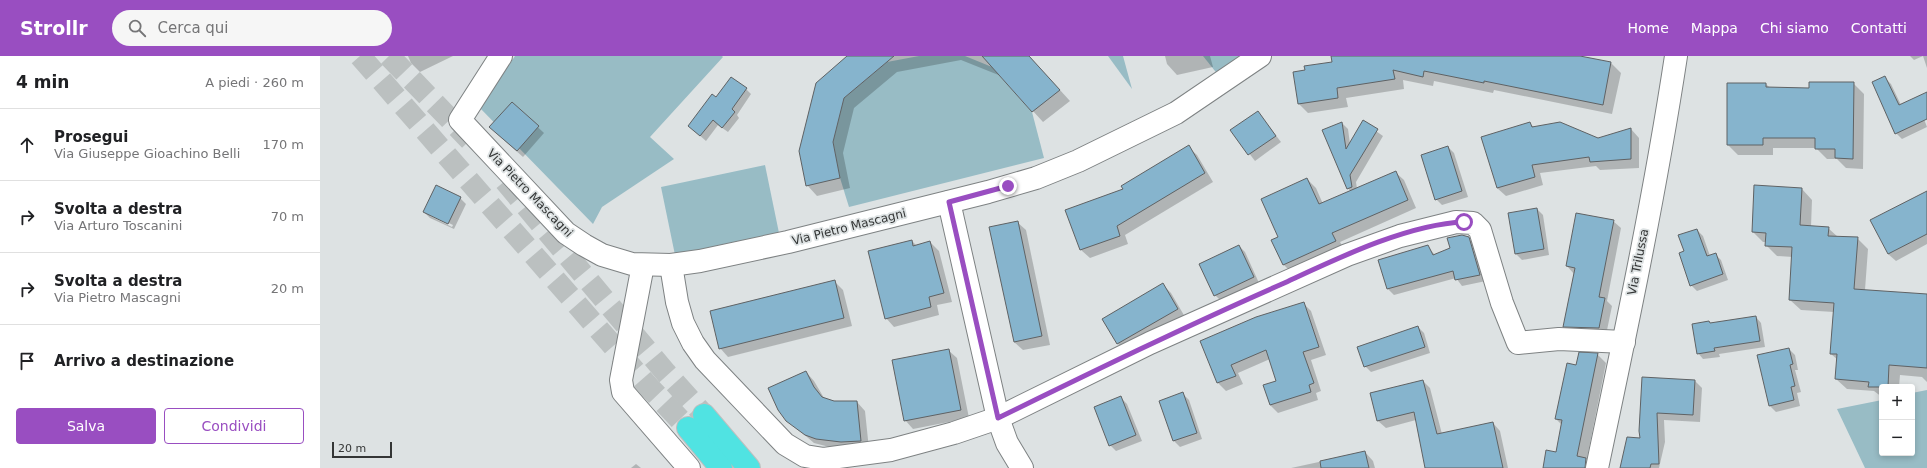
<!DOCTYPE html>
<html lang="it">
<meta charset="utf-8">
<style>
:root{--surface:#fff;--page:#f6f6f6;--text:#202124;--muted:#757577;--line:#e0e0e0;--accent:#994ec1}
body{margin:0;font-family:"DejaVu Sans",sans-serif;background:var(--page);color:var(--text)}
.controls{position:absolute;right:12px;bottom:12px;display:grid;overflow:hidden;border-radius:4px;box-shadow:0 2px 6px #0003}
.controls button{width:36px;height:36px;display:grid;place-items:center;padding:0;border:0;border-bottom:1px solid var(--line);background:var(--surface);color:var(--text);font:20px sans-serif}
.scale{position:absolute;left:12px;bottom:10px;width:60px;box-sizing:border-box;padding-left:4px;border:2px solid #343636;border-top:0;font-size:11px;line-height:14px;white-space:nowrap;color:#343636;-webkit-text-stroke:3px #dde2e3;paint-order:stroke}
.stop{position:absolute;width:12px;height:12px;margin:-9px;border:3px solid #994ec1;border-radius:50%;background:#fff}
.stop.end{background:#994ec1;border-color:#fff;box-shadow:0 1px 4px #0008}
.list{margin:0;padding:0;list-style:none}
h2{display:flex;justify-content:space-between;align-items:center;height:52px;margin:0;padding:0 16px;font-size:17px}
h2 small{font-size:13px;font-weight:400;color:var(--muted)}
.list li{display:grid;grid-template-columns:26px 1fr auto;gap:12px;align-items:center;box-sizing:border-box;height:72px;padding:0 16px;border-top:1px solid var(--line)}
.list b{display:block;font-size:15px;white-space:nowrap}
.list p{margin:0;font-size:13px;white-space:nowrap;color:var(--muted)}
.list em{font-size:13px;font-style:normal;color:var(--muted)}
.actions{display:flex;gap:8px;padding:12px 16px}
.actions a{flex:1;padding:9px 0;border:1px solid var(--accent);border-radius:4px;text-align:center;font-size:14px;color:var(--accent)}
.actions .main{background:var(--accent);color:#fff}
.icon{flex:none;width:22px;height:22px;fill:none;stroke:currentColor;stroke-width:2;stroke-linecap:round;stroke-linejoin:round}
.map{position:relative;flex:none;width:1607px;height:412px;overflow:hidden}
header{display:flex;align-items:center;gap:24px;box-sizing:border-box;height:56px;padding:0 20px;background:var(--accent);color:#fff}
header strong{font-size:19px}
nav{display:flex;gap:22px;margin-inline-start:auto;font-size:14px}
.search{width:280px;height:36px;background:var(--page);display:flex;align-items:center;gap:10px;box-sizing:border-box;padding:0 14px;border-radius:22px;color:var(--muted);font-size:15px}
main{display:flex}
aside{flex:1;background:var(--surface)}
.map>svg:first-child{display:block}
</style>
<header>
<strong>Strollr</strong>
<div class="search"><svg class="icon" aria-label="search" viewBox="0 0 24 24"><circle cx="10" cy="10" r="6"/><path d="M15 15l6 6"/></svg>Cerca qui</div>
<nav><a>Home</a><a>Mappa</a><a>Chi siamo</a><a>Contatti</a></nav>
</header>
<main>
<aside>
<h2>4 min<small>A piedi · 260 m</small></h2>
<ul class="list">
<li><svg class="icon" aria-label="ahead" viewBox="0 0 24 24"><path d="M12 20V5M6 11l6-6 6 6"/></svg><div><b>Prosegui</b><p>Via Giuseppe Gioachino Belli</p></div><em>170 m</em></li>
<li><svg class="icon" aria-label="right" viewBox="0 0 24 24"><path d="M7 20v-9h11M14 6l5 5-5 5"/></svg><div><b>Svolta a destra</b><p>Via Arturo Toscanini</p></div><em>70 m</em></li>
<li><svg class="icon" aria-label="right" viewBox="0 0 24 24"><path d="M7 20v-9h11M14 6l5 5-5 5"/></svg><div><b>Svolta a destra</b><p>Via Pietro Mascagni</p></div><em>20 m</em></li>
<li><svg class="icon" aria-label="arrive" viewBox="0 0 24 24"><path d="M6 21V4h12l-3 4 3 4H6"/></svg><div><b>Arrivo a destinazione</b></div></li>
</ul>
<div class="actions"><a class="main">Salva</a><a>Condividi</a></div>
</aside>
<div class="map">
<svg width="1607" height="412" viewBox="0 0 1607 412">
<rect width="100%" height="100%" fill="#dde2e3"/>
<g fill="#98bcc5">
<path d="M 195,0 L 402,0 L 403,1 L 330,81 L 354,103 L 282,151 L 273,168 L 160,52 Z"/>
<path d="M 599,0 L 645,0 L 672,11 L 712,56 L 724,102 L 529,151 L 520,122 L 513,86 L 524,42 L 567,6 Z"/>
<path d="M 788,0 L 803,0 L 812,33 Z"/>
<path d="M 883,0 L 930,0 L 899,20 Z"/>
<path d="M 445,109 L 459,177 L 355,199 L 341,131 Z"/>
<path d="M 1607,334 L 1607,412 L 1545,412 L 1517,353 L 1562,344 L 1562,397 L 1592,397 L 1592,337 Z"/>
</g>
<g fill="#0003" fill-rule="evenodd">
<path d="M 88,0 L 133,0 L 100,16 L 91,7 Z"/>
<path d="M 528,0 L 709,0 L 750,45 L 723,66 L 681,20 L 641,4 L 577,16 L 534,52 L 523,97 L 530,132 L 497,140 L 487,129 Z"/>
<path d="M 845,0 L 890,0 L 893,11 L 857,19 L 847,8 Z"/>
<path d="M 1012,0 L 1255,0 L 1291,7 L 1301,17 L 1292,58 L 1174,34 L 1173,37 L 1114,25 L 1113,30 L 1083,24 L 1084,33 L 1026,42 L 1028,51 L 988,57 L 978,47 L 986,14 L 1013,7 Z"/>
<path d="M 1590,0 L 1607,0 L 1607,12 L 1603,0 L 1594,4 Z"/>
<path d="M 1565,22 L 1571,28 L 1581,49 L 1599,50 L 1607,71 L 1582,83 L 1576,77 Z"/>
<path d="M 1533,27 L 1544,38 L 1543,113 L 1526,112 L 1517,103 L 1507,103 L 1496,92 L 1453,92 L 1453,99 L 1418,99 L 1408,89 L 1446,28 L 1450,32 L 1490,33 Z"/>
<path d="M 426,33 L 431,38 L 417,59 L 419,62 L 408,76 L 398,69 L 386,85 L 369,70 L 397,43 Z"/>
<path d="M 192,47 L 224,77 L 203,101 L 176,77 Z"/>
<path d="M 938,56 L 961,86 L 935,105 L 912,75 Z"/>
<path d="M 1043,66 L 1063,80 L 1036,126 L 1037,133 L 1075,116 L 1084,124 L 1096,152 L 1020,186 L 1024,193 L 972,217 L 963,208 L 959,181 L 987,123 L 996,132 L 1003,148 L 1031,136 L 1028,132 L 1022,67 L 1028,73 L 1030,88 Z"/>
<path d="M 1210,68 L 1214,71 L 1278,83 L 1311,73 L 1319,82 L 1319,112 L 1280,114 L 1276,110 L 1220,117 L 1223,129 L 1186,140 L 1177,132 Z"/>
<path d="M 868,91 L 877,99 L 893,126 L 805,179 L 808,188 L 770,202 L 761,194 L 804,133 Z"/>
<path d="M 1128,91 L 1134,97 L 1148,141 L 1122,149 L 1116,143 Z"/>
<path d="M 1482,133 L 1492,144 L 1491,171 L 1508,172 L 1518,181 L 1537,182 L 1548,193 L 1545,234 L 1607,239 L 1607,326 L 1602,321 L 1580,319 L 1579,331 L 1562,331 L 1562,341 L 1554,335 L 1527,333 L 1516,323 L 1518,304 L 1511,298 L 1514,256 L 1481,254 L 1470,244 L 1473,201 L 1457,200 L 1446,189 L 1446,186 L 1443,186 L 1433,176 Z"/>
<path d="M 1607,136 L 1607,188 L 1576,205 L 1568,198 Z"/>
<path d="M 140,142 L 146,148 L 134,173 L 110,162 L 104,156 ZM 110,158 L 133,169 L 132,171 L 110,160 Z"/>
<path d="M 1217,153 L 1223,159 L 1229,199 L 1202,204 L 1196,198 Z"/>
<path d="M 1293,165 L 1301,172 L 1287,245 L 1292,250 L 1286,279 L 1251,278 L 1244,270 L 1254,218 L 1247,210 Z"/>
<path d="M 697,166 L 706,174 L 730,289 L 703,294 L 694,286 Z"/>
<path d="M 1377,174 L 1383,180 L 1390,200 L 1395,198 L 1401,204 L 1408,224 L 1377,235 L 1371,229 L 1365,196 Z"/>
<path d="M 1148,182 L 1155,188 L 1166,225 L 1142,230 L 1136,222 L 1074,239 L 1068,233 L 1060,204 L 1108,191 L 1115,199 L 1132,193 Z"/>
<path d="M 592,185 L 597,190 L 610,186 L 619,195 L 632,246 L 617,249 L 619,259 L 574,271 L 566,262 Z"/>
<path d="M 919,190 L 925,196 L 939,227 L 901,245 L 895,239 Z"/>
<path d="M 514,225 L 523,234 L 532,270 L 408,301 L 400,292 Z"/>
<path d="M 843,229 L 851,237 L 865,261 L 806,296 L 798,288 L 783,263 Z"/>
<path d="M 983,247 L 991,255 L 1006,299 L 991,304 L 1001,335 L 996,337 L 998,344 L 958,357 L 950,349 L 944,330 L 958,326 L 950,303 L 918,317 L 923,328 L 906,335 L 898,327 L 881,285 Z"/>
<path d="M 1436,261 L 1441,267 L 1445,291 L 1399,298 L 1400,301 L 1383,303 L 1378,297 L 1391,268 Z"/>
<path d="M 1098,271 L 1104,277 L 1110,297 L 1051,316 L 1045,310 Z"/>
<path d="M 1469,293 L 1475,299 L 1478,314 L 1475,314 L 1481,336 L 1477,337 L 1480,350 L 1456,356 L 1450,350 Z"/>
<path d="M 628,294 L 637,302 L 649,362 L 593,373 L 585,364 Z"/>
<path d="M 1277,298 L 1286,307 L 1265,412 L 1224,412 L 1237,397 L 1242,369 L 1236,363 L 1257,310 Z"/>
<path d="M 486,316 L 494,325 L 504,342 L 521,347 L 537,346 L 545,355 L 549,393 L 517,393 L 494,387 L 467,364 Z"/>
<path d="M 1323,322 L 1374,324 L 1382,332 L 1380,366 L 1344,364 L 1345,386 L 1339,412 L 1301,412 L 1322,383 Z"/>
<path d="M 1103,325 L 1110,332 L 1122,378 L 1173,367 L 1180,375 L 1188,412 L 1106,412 L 1096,364 L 1066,372 L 1058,365 Z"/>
<path d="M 863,338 L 869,344 L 882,383 L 860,391 L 854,385 L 840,345 Z"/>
<path d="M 801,342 L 807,348 L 822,385 L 796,395 L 790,389 Z"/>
<path d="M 1045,396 L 1053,405 L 1055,412 L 971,412 Z"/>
<path d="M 316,408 L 321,412 L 311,412 Z"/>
</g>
<g fill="#86b4cd" stroke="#5f6264">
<path d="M 527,0 L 574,0 L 524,42 L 513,86 L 520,122 L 486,130 L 479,95 L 496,27 Z"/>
<path d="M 662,0 L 709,0 L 740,34 L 712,56 Z"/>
<path d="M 1011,0 L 1260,0 L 1291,6 L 1283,49 L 1164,25 L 1164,27 L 1104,15 L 1103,21 L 1073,14 L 1075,23 L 1017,32 L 1018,42 L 978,48 L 973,16 L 985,14 L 984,10 L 1012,6 Z"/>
<path d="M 1565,20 L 1579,49 L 1607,36 L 1607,63 L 1575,78 L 1552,26 Z"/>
<path d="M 411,21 L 427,32 L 412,53 L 415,56 L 402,72 L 393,64 L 380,80 L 368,70 L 392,38 L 396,41 Z"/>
<path d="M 1489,26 L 1534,26 L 1533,103 L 1515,102 L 1515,93 L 1495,93 L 1495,82 L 1443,82 L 1443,89 L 1407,89 L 1407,27 L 1446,27 L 1446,31 L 1489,32 Z"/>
<path d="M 192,46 L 219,70 L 197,95 L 169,71 Z"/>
<path d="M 938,55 L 956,80 L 928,99 L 910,74 Z"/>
<path d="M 1043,64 L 1058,73 L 1030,119 L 1032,131 L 1027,133 L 1002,74 L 1022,66 L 1026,93 Z"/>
<path d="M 1210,66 L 1212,71 L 1240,66 L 1278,82 L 1311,72 L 1311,103 L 1270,106 L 1269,101 L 1212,109 L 1215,121 L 1177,132 L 1161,81 Z"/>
<path d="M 869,89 L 885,117 L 797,170 L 800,180 L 760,194 L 745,154 L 803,133 L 801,130 Z"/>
<path d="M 1128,90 L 1142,135 L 1115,144 L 1101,99 Z"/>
<path d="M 1076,115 L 1088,144 L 1012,177 L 1016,185 L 963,209 L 951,184 L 958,181 L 941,143 L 987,122 L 999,148 Z"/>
<path d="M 116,129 L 141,141 L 128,168 L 103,156 Z"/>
<path d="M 1434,129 L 1482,132 L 1480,169 L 1509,171 L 1508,180 L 1538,181 L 1534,233 L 1607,238 L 1607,312 L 1569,309 L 1568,331 L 1548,331 L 1549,326 L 1515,323 L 1517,298 L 1510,298 L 1514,247 L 1469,244 L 1472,191 L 1445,190 L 1446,177 L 1432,176 Z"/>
<path d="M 1607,135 L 1607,178 L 1568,198 L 1550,164 Z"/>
<path d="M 1217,152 L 1224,193 L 1195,198 L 1188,157 Z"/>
<path d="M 1256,157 L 1294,164 L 1279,241 L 1285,242 L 1279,272 L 1243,271 L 1255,212 L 1246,210 Z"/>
<path d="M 698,165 L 722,280 L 694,286 L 669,171 Z"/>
<path d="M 1377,173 L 1387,200 L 1396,197 L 1403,218 L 1370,230 L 1359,197 L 1364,195 L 1358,179 Z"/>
<path d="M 1142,179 L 1149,181 L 1160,219 L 1135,224 L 1133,215 L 1067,233 L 1058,204 L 1108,189 L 1113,199 L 1130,192 L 1127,182 Z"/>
<path d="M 592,184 L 593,190 L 610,185 L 624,237 L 609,241 L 611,251 L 565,263 L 548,195 Z"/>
<path d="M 919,189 L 934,221 L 894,240 L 879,208 Z"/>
<path d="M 515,224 L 524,262 L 399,293 L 390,255 Z"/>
<path d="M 843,227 L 858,253 L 797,288 L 782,263 Z"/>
<path d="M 984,246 L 999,291 L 983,296 L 994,327 L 989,329 L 991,336 L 950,349 L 943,329 L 956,325 L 946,294 L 911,309 L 916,320 L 897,327 L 880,285 L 936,261 Z"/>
<path d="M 1436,260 L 1440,285 L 1394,292 L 1395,295 L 1377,298 L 1372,268 L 1389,265 L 1390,267 Z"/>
<path d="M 1098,270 L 1105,291 L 1044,311 L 1037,291 Z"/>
<path d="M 1469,292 L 1473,308 L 1470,309 L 1475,330 L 1471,331 L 1474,344 L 1449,350 L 1437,299 Z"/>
<path d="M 629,293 L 641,354 L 584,365 L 572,304 Z"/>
<path d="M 1259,296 L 1278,297 L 1257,400 L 1266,402 L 1265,412 L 1223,412 L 1226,394 L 1236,396 L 1242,364 L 1235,363 L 1247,307 L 1256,309 Z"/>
<path d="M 486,315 L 494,331 L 502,341 L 514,345 L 537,345 L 541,385 L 521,386 L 496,383 L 485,379 L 466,365 L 458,354 L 448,332 Z"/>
<path d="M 1322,321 L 1375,324 L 1373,359 L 1337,357 L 1339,408 L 1331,408 L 1330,412 L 1300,412 L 1307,381 L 1320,382 L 1319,375 Z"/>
<path d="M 1103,324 L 1117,378 L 1173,366 L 1183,412 L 1105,412 L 1094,356 L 1057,365 L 1050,337 Z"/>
<path d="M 863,336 L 877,377 L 853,385 L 839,345 Z"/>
<path d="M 801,340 L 816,379 L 789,390 L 774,351 Z"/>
<path d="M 1045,395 L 1049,412 L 1001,412 L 1000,405 Z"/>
</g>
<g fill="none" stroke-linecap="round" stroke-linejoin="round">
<g stroke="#bbc0c0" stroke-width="22" stroke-dasharray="22 11" stroke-linecap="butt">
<path d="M 40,0 L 329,331 L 368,372"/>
<path d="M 69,0 L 150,84"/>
<path d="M 185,125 L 346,317 L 384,359"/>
</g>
<defs>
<g id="street">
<path d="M 181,0 L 140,64 L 246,177 L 264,189 L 282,199 L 312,208 L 351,209 L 380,205 L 468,186 L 668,136 L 716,122 L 758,105 L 856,57 L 940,0"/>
<path d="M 629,146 L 678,362 L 687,387 L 702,412"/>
<path d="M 323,209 L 301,324 L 303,336 L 369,412"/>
<path d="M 351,209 L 357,246 L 363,267 L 373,287 L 385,304 L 465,388 L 485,400 L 504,403 L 571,394 L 634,377 L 678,362 L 830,287 L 1027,199 L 1080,180 L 1136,166 L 1153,167 L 1160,174 L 1182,247 L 1198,287 L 1239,283 L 1304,286"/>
<path d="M 1277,412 C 1306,275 1335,138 1356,0"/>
</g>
<g id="highway">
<path d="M 384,359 L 429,412"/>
<path d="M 368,372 L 401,412"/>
</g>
</defs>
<use href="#street" stroke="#7e8283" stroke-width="24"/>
<use href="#highway" stroke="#bebfbf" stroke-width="24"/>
<use href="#street" stroke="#fff" stroke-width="22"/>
<use href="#highway" stroke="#50e3e2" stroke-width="22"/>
</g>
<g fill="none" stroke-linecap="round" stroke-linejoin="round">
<path stroke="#994ec1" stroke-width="5" d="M 688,130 L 629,146 L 678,362 C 772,316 866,270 962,228 C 1014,204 1087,168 1144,166"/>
</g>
<g text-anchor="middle" stroke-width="3.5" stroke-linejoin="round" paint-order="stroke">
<g font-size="12" fill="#343636" stroke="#dde2e3">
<text transform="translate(210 137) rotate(46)" y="4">Via Pietro Mascagni</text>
<text transform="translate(529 171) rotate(-14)" y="4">Via Pietro Mascagni</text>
<text transform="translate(1318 206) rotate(-79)" y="4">Via Trilussa</text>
</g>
</g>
</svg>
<div class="controls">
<button>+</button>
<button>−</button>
</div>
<div class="scale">20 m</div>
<div class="stop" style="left:1144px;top:166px"></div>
<div class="stop end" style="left:688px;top:130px"></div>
</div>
</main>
